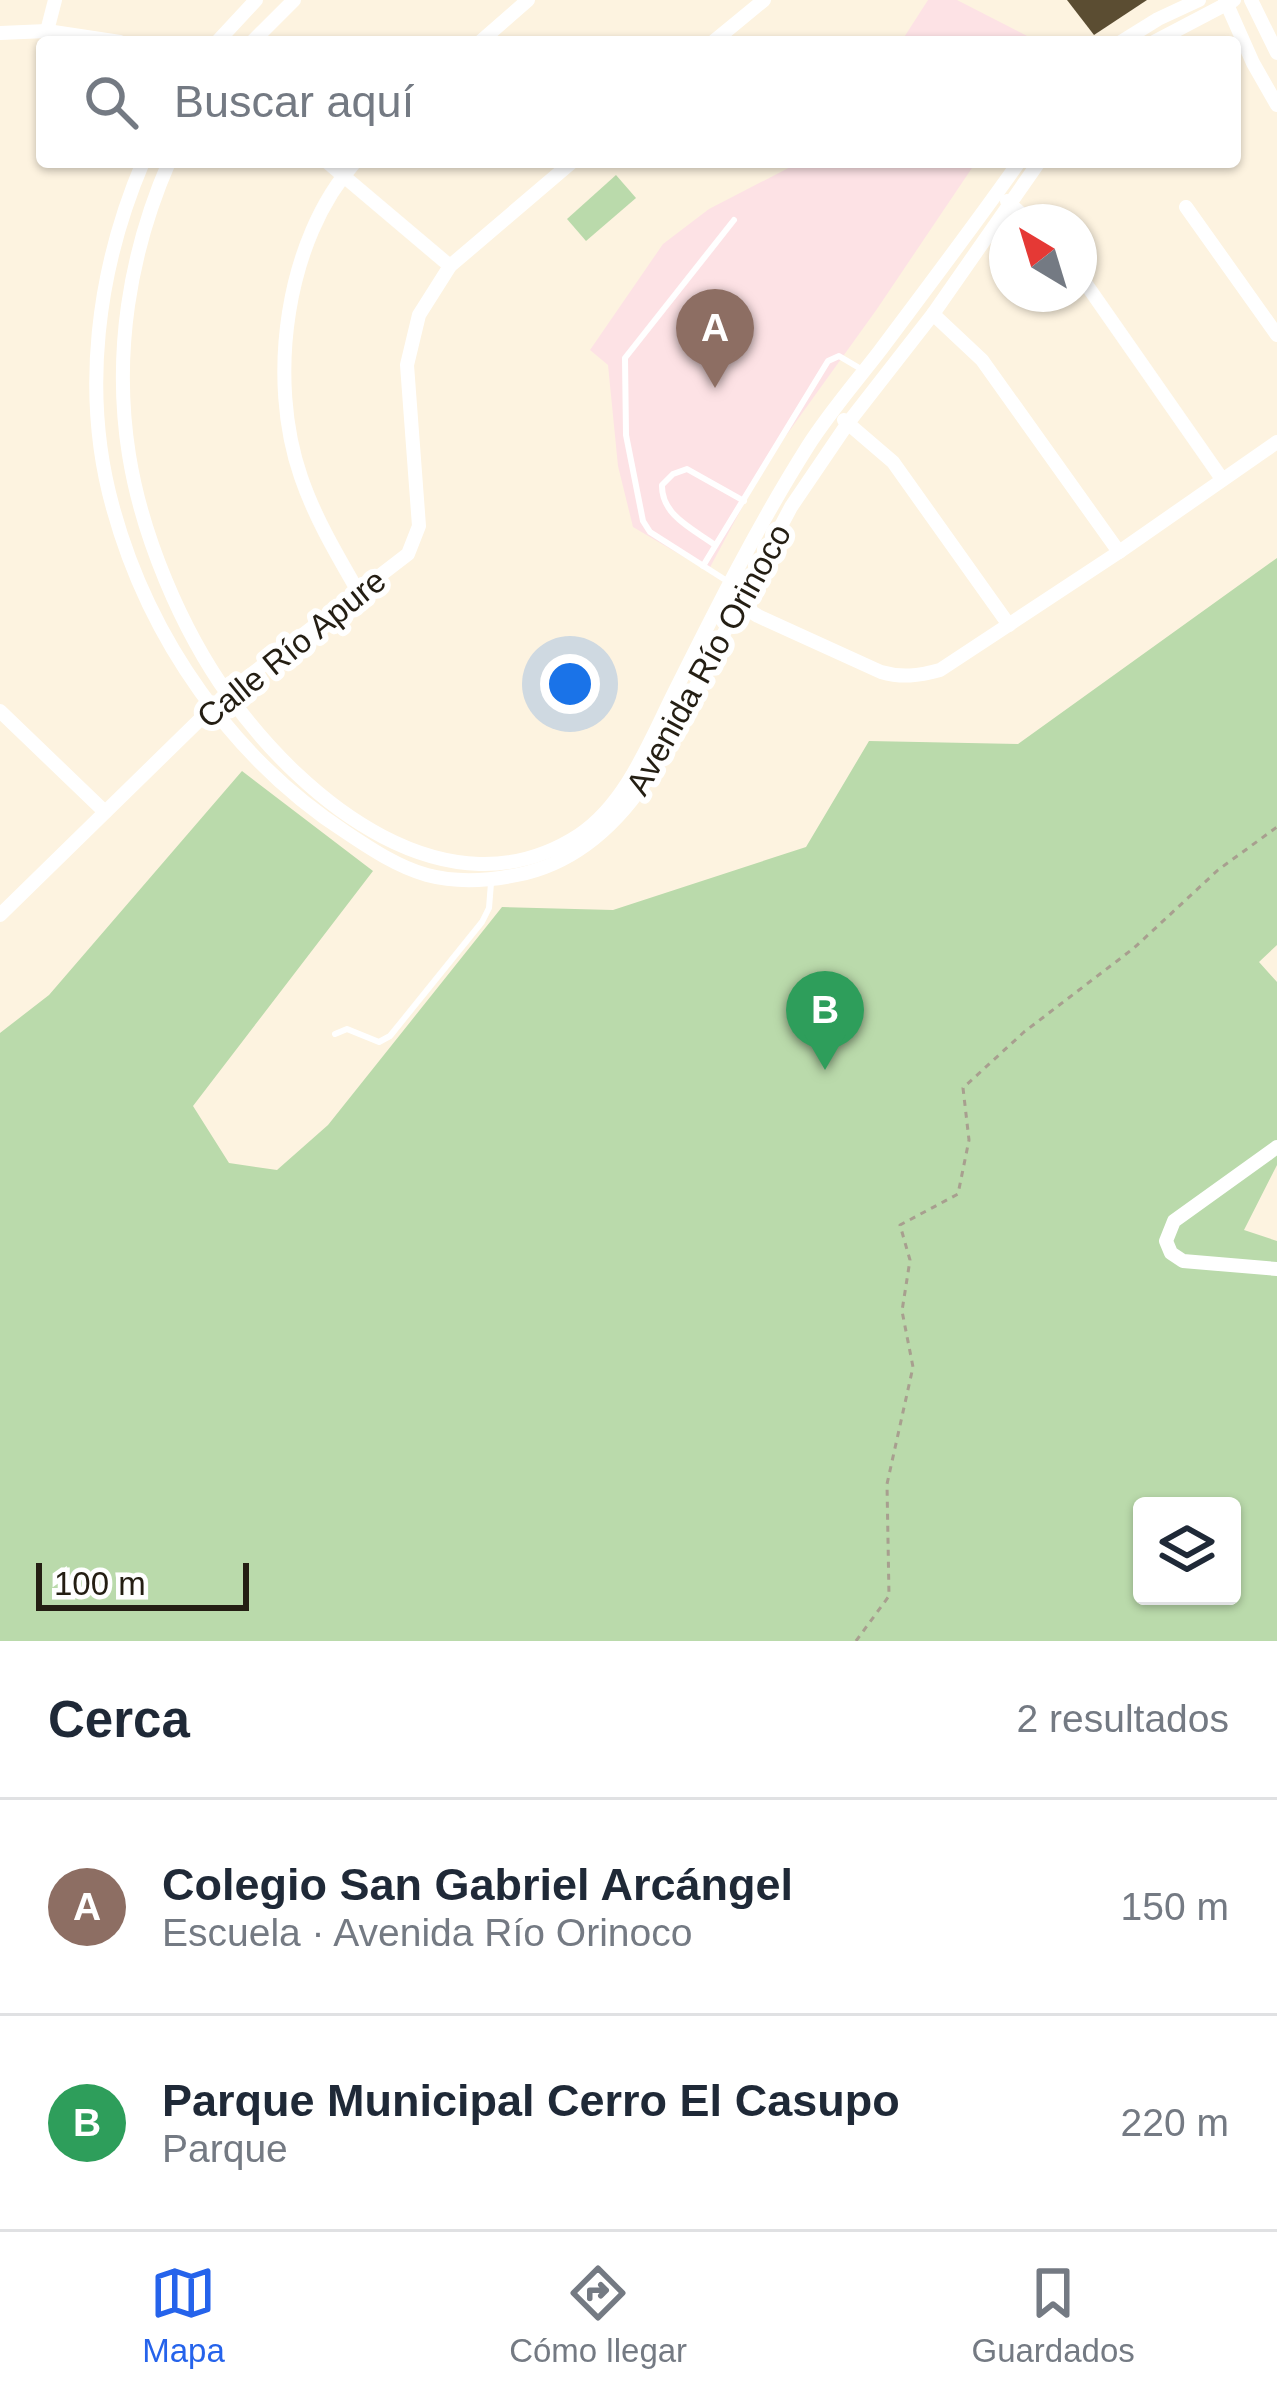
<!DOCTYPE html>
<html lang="es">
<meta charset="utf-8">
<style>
:root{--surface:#fff;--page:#f6f6f7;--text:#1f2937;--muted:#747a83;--line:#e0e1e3;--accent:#2563eb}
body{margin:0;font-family:Helvetica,sans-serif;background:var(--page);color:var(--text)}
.controls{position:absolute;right:36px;bottom:36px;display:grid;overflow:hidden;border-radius:12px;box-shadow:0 3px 9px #0004}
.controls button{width:108px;height:108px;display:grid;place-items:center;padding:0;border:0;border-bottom:3px solid var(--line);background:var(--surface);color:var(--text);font:60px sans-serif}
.compass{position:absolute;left:989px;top:204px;width:108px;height:108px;border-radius:50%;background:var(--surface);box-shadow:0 3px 9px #0004;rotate:322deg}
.scale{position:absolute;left:36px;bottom:30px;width:213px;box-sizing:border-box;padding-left:12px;border:6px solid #241e13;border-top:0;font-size:33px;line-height:42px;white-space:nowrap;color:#241e13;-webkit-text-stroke:9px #fff;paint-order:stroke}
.you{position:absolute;left:570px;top:684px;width:42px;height:42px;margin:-30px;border:9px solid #fff;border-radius:50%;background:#1a73e8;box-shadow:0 0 0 18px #1a73e833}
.badge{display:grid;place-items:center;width:78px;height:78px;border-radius:50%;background:var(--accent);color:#fff;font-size:39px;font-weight:700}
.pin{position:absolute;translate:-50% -99px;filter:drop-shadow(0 3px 6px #0008)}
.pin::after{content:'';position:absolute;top:63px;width:42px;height:36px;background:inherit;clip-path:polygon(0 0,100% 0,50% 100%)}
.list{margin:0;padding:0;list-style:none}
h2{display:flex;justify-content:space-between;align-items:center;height:156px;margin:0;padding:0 48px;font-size:51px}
h2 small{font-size:39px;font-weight:400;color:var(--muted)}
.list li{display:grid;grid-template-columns:78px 1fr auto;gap:36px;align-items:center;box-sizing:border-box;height:216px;padding:0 48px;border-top:3px solid var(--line)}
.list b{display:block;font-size:45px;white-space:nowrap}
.list p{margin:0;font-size:39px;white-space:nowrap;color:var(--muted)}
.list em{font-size:39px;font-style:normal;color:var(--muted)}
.icon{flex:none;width:66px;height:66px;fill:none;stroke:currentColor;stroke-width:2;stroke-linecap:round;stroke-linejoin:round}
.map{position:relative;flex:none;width:1277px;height:1641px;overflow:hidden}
.search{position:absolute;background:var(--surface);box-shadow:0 3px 9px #0004;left:36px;right:36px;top:36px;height:132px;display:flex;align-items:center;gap:30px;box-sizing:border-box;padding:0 42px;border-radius:12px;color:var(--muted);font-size:45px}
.sheet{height:588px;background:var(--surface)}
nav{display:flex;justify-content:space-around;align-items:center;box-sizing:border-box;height:168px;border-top:3px solid var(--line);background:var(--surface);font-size:33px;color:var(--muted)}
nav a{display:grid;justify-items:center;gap:6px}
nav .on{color:var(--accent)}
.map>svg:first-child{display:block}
</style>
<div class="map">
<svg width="1277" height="1641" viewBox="0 0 1277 1641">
<rect width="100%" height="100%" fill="#fdf3e0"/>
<g fill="#fde2e5">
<path d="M 928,0 L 957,0 L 1039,42 L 901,42 Z"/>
<path d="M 800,162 L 976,162 L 877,309 L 785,437 L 745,502 L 708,571 L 633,527 L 618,466 L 608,365 L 590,350 L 663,244 L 709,209 Z"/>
</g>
<g fill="#badaab" fill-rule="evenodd">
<path d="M 616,175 L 636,198 L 586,241 L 567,219 Z"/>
<path d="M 1277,558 L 1277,945 L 1259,962 L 1277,982 L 1277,1165 L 1244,1230 L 1277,1241 L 1277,1641 L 0,1641 L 0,1033 L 49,995 L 242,771 L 373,871 L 193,1106 L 229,1163 L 277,1170 L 328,1125 L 502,907 L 613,910 L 806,847 L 869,741 L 1018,744 ZM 1142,1506 L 1232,1506 L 1232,1596 L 1142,1596 Z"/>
</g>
<path fill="#5b4d32" d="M 1067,0 L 1147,0 L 1094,35 Z"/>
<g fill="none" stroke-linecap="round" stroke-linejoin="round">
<path stroke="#a89f8f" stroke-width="3" stroke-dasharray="6 6" stroke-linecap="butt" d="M 856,1641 L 889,1596 L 887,1484 L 913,1367 L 902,1311 L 910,1260 L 900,1225 L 958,1194 L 969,1140 L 963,1088 L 1024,1032 L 1134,948 L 1218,870 L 1277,827"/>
<g stroke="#fff" stroke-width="6">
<path d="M 715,545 C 693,529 661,515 662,485 L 673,474 L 687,469 L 744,501"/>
<path d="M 703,566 L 828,361 L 839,356 L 861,369"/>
<path d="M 727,581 L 650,532 L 643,521 L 626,435 L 625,358 L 734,220"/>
<path d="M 335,1034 L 347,1029 L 379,1042 L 390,1036 L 482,922 L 489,908 L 491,883"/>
</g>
<g stroke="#fff" stroke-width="14">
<path d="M 1225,0 L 1253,63 L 1277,105"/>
<path d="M 1251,0 L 1277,53"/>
<path d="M 47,31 L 55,0"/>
<path d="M 0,33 L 47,31 L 120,42"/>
<path d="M 217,42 L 256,0"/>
<path d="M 252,42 L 294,0"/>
<path d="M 480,42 L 528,0"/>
<path d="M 713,42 L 764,0"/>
<path d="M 1121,42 L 1158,19 L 1199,0"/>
<path d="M 1154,42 L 1234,0"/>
<path d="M 143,162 C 97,270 81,394 113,508 C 149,639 233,759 347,833 C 371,849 398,867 427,875 C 457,883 487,881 517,875 C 573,864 613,829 645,782 L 791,507 L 848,423 L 933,314 L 1039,162"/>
<path d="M 169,162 C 129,254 113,355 129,455 C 142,536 181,629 229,696 C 304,801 448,920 579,835 C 626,804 650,741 674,693 C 716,609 758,525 808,446 C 829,413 855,383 879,352 C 926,289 974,226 1019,162"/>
<path d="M 327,162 L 450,266"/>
<path d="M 355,162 C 285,240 267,380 301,477 C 315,518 337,555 359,593"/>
<path d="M 1007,201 L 1030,222"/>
<path d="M 1186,207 L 1277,335"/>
<path d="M 1079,274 L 1222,479"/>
<path d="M 933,314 L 982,360 L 1119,552"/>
<path d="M 844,420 L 893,462 L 1009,625"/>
<path d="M 734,601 L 758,616 L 881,672 C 902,678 918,676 940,670 L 1119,552 L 1277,442"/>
<path d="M 0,711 L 105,812"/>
<path d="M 0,915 L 227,693 L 408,554 L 419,526 L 407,365 L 419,315 L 450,266 L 572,162"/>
<path d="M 1277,1147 L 1174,1221 L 1166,1241 L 1171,1253 L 1183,1261 L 1277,1269"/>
</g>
</g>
<g text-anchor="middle" stroke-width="12" stroke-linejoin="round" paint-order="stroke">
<g font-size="33" fill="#241e13" stroke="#fff">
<text transform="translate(291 648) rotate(-39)" y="12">Calle Río Apure</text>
<text transform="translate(708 659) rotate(-61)" y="12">Avenida Río Orinoco</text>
</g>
</g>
</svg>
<div class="controls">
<button><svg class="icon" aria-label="layers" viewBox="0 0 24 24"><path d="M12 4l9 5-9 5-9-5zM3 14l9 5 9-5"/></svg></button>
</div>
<svg class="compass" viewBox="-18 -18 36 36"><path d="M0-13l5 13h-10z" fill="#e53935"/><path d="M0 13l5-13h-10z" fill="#747a83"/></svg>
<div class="scale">100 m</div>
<div class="you"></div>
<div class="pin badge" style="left:715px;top:388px;background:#8d6e63">A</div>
<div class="pin badge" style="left:825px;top:1070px;background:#2e9e5b">B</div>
<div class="search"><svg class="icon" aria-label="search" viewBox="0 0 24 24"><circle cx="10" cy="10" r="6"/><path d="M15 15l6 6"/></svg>Buscar aquí</div>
</div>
<section class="sheet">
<h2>Cerca<small>2 resultados</small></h2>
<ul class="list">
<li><span class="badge" style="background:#8d6e63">A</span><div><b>Colegio San Gabriel Arcángel</b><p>Escuela · Avenida Río Orinoco</p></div><em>150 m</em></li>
<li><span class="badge" style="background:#2e9e5b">B</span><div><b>Parque Municipal Cerro El Casupo</b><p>Parque</p></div><em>220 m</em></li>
</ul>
</section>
<nav>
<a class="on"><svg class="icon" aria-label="map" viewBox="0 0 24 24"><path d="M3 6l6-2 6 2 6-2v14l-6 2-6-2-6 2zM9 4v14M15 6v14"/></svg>Mapa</a>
<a><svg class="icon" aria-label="directions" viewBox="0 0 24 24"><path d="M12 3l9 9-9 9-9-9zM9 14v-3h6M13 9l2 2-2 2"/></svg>Cómo llegar</a>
<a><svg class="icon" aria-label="saved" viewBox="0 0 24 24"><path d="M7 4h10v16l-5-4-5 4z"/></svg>Guardados</a>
</nav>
